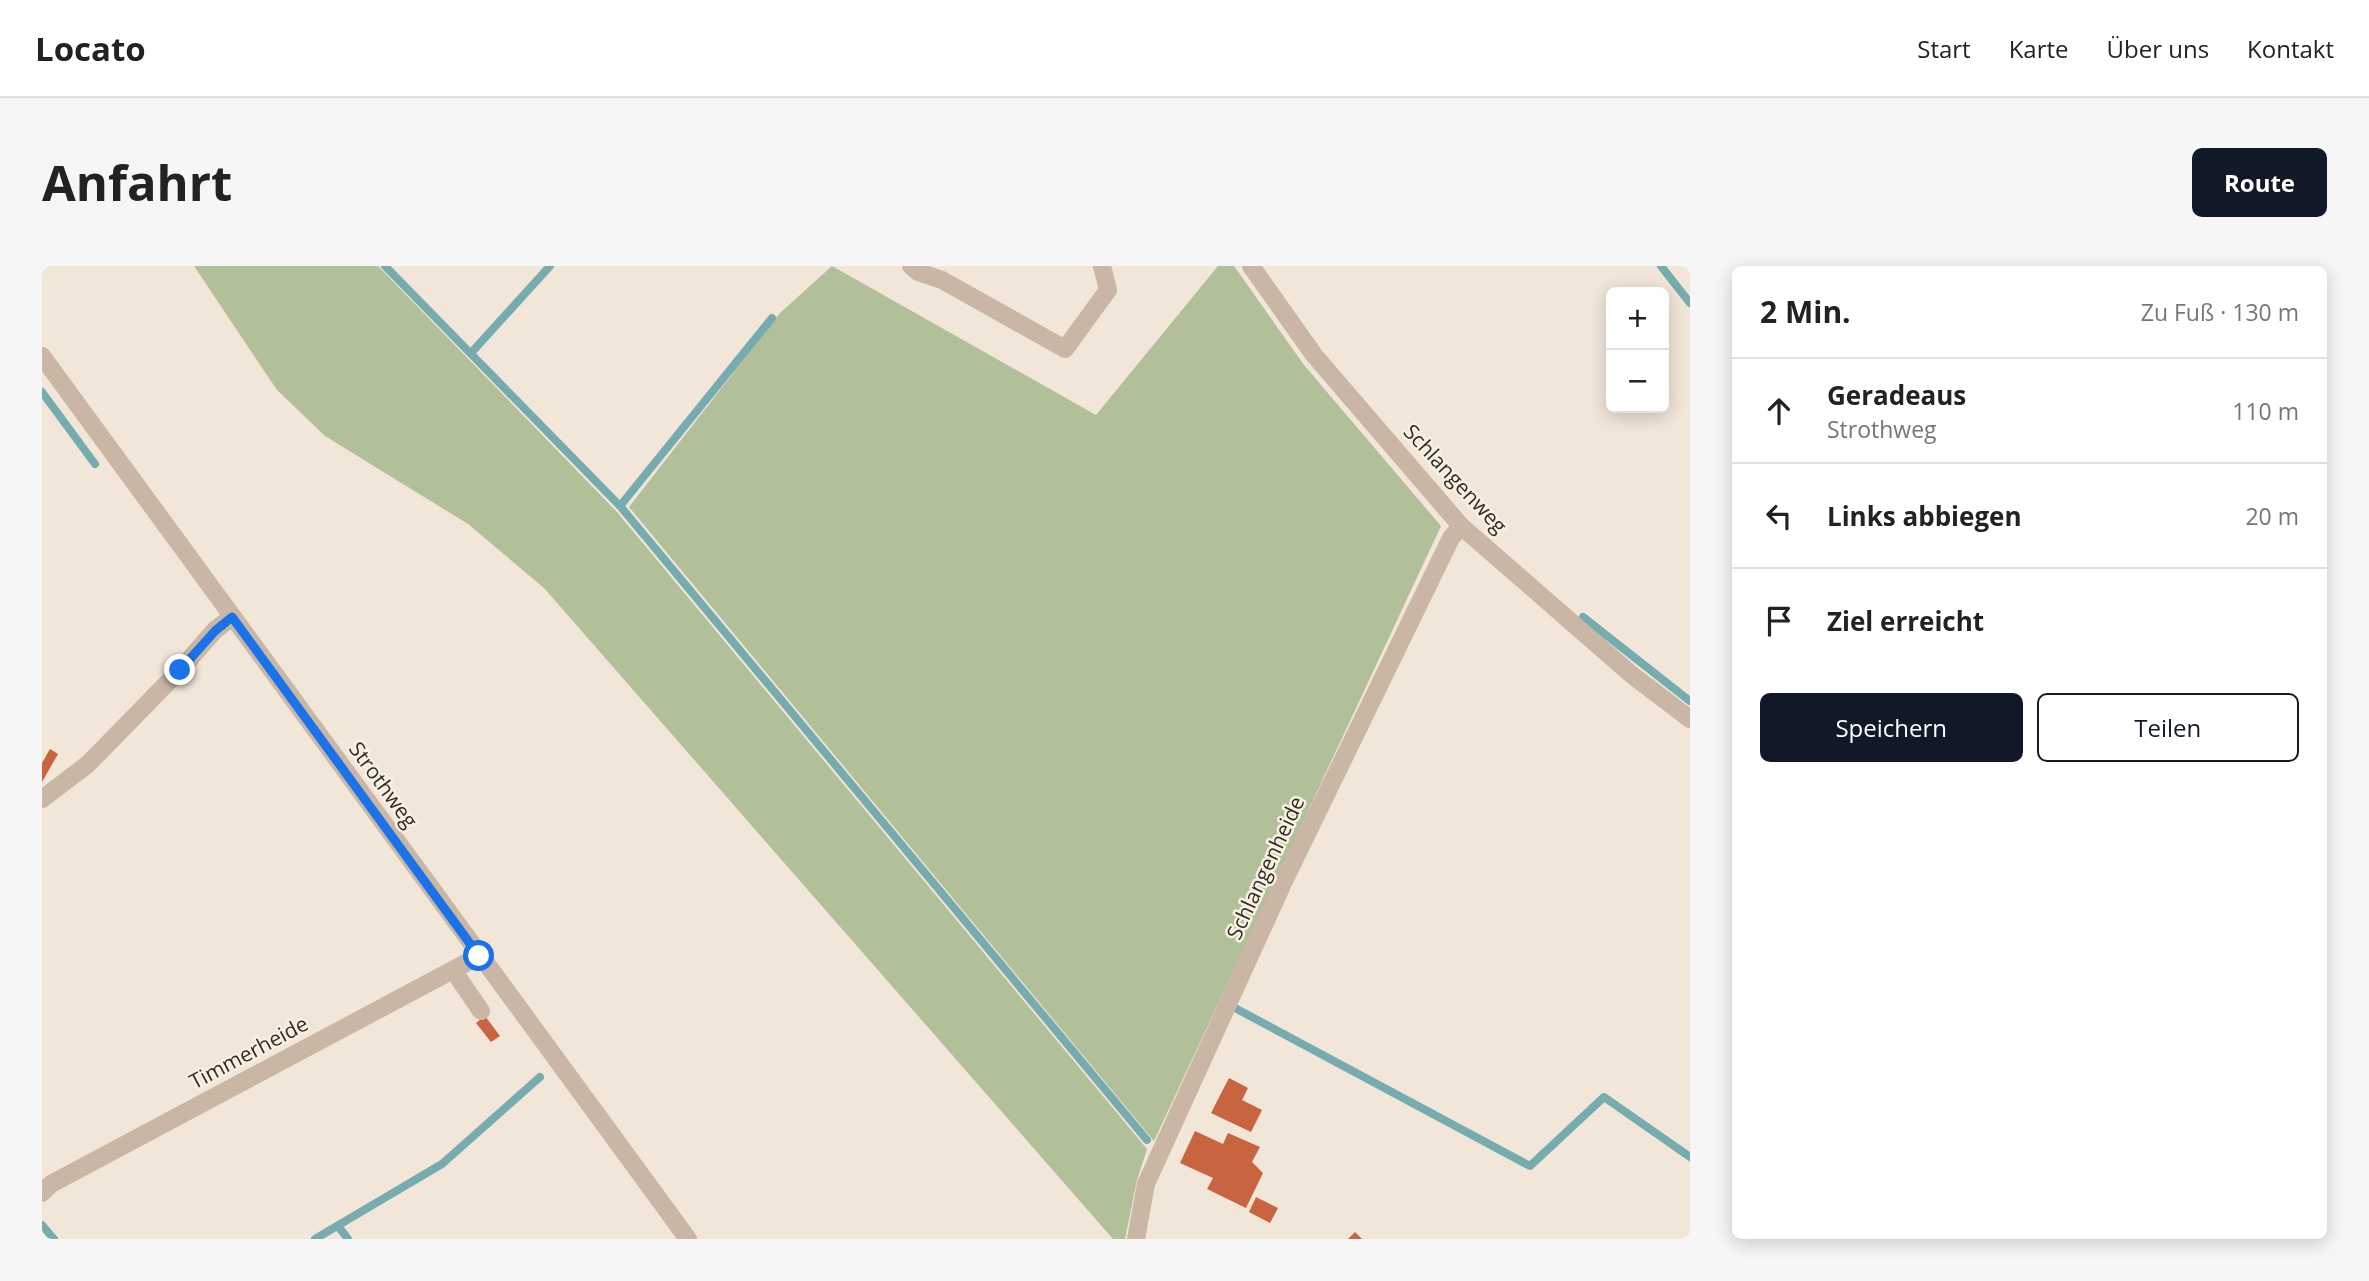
<!DOCTYPE html>
<html lang="de">
<meta charset="utf-8">
<style>
:root{--surface:#fff;--page:#f6f6f6;--text:#222;--muted:#767676;--line:#e0e0e0;--accent:#111827}
body{margin:0;font-family:"Open Sans",sans-serif;background:var(--page);color:var(--text)}
.controls{position:absolute;right:21px;top:21px;display:grid;overflow:hidden;border-radius:10px;box-shadow:0 4px 18px #0003}
.controls button{width:63px;height:63px;display:grid;place-items:center;padding:0;border:0;border-bottom:2px solid var(--line);background:var(--surface);color:var(--text);font:35px sans-serif}
.stop{position:absolute;width:21px;height:21px;margin:-16px;border:5px solid #1a73e8;border-radius:50%;background:#fff}
.stop.end{background:#1a73e8;border-color:#fff;box-shadow:0 2px 7px #0008}
.list{margin:0;padding:0;list-style:none}
h2{display:flex;justify-content:space-between;align-items:center;height:91px;margin:0;padding:0 28px;font-size:30px}
h2 small{font-size:23px;font-weight:400;color:var(--muted)}
.list li{display:grid;grid-template-columns:46px 1fr auto;gap:21px;align-items:center;box-sizing:border-box;height:105px;padding:0 28px;border-top:2px solid var(--line)}
.list b{display:block;font-size:26px;white-space:nowrap}
.list p{margin:0;font-size:23px;white-space:nowrap;color:var(--muted)}
.list em{font-size:23px;font-style:normal;color:var(--muted)}
.actions{display:flex;gap:14px;padding:21px 28px}
.actions a{flex:1;padding:16px 0;border:2px solid var(--accent);border-radius:10px;text-align:center;font-size:24px;color:var(--accent)}
.actions .main{background:var(--accent);color:#fff}
.icon{flex:none;width:38px;height:38px;fill:none;stroke:currentColor;stroke-width:2;stroke-linecap:round;stroke-linejoin:round}
.map{position:relative;flex:none;width:1648px;height:973px;overflow:hidden;border-radius:10px}
header{display:flex;align-items:center;gap:42px;box-sizing:border-box;height:98px;padding:0 35px;background:var(--surface);border-bottom:2px solid var(--line)}
header strong{font-size:33px}
nav{display:flex;gap:38px;margin-inline-start:auto;font-size:24px}
.intro{display:flex;align-items:center;justify-content:space-between;box-sizing:border-box;height:168px;padding:0 42px}
h1{margin:0;font-size:49px}
.button{padding:18px 32px;border-radius:10px;background:var(--accent);color:#fff;font-size:24px;font-weight:700}
main{display:flex;gap:42px;padding:0 42px}
aside{flex:1;background:var(--surface);border-radius:10px;box-shadow:0 4px 18px #0003}
.map>svg:first-child{display:block}
</style>
<header>
<strong>Locato</strong>
<nav><a>Start</a><a>Karte</a><a>Über uns</a><a>Kontakt</a></nav>
</header>
<div class="intro"><h1>Anfahrt</h1><a class="button">Route</a></div>
<main>
<div class="map">
<svg width="1648" height="973" viewBox="0 0 1648 973">
<rect width="100%" height="100%" fill="#f1e6d8"/>
<g fill="#b1c098">
<path d="M 152,0 L 336,0 L 575,246 L 1105,883 L 1095,914 L 1083,973 L 1071,973 L 502,322 L 426,258 L 283,170 L 235,124 Z"/>
<path d="M 790,0 L 1054,149 L 1176,0 L 1192,0 L 1262,99 L 1399,260 L 1112,875 L 587,241 L 737,48 Z"/>
</g>
<g fill="none" stroke-linecap="round" stroke-linejoin="round">
<g stroke="#76abaf" stroke-width="8">
<path d="M 343,0 L 578,240 L 1105,874"/>
<path d="M 1619,0 L 1648,37"/>
<path d="M 429,87 L 508,0"/>
<path d="M 0,126 L 53,198"/>
<path d="M 578,240 L 730,52"/>
<path d="M 1541,351 L 1648,435"/>
<path d="M 1193,742 L 1488,900 L 1562,831 L 1648,891"/>
<path d="M 0,959 L 12,973"/>
<path d="M 296,960 L 306,973"/>
<path d="M 273,973 L 400,898 L 498,811"/>
</g>
</g>
<g fill="#c8643f">
<path d="M 8,483 L 16,488 L 0,516 L 0,497 Z"/>
<path d="M 443,750 L 458,770 L 449,776 L 434,757 Z"/>
<path d="M 1187,812 L 1206,822 L 1200,834 L 1220,844 L 1209,866 L 1169,847 Z"/>
<path d="M 1153,865 L 1181,878 L 1186,867 L 1218,881 L 1210,896 L 1221,907 L 1204,942 L 1165,923 L 1171,912 L 1138,897 Z"/>
<path d="M 1214,931 L 1236,942 L 1228,957 L 1207,946 Z"/>
<path d="M 1313,966 L 1320,973 L 1306,973 Z"/>
</g>
<g fill="none" stroke-linecap="round" stroke-linejoin="round">
<g stroke="#c9b6a4" stroke-width="18">
<path d="M 869,0 L 876,6 L 900,14 L 1023,83 L 1066,24 L 1060,0"/>
<path d="M 1209,0 L 1272,89 L 1419,260 L 1590,409 L 1648,453"/>
<path d="M 0,90 L 646,973"/>
<path d="M 0,533 L 46,498 L 138,404 L 173,364 L 190,351"/>
<path d="M 411,704 L 439,745"/>
<path d="M 0,927 L 9,918 L 437,690"/>
<path d="M 1094,973 L 1104,918 L 1242,615 L 1409,272 L 1419,260"/>
</g>
</g>
<g fill="none" stroke-linecap="round" stroke-linejoin="round">
<path stroke="#1a73e8" stroke-width="9" d="M 138,404 L 173,365 L 190,351 L 437,690"/>
</g>
<g text-anchor="middle" stroke-width="5" stroke-linejoin="round" paint-order="stroke">
<g font-size="21" fill="#342b26" stroke="#f9f0e4">
<text transform="translate(1413 213) rotate(47)" y="7">Schlangenweg</text>
<text transform="translate(341 519) rotate(54)" y="7">Strothweg</text>
<text transform="translate(1224 602) rotate(-65)" y="7">Schlangenheide</text>
<text transform="translate(207 787) rotate(-28)" y="7">Timmerheide</text>
</g>
</g>
</svg>
<div class="controls">
<button>+</button>
<button>−</button>
</div>
<div class="stop" style="left:437px;top:690px"></div>
<div class="stop end" style="left:138px;top:404px"></div>
</div>
<aside>
<h2>2 Min.<small>Zu Fuß · 130 m</small></h2>
<ul class="list">
<li><svg class="icon" aria-label="ahead" viewBox="0 0 24 24"><path d="M12 20V5M6 11l6-6 6 6"/></svg><div><b>Geradeaus</b><p>Strothweg</p></div><em>110 m</em></li>
<li><svg class="icon" aria-label="left" viewBox="0 0 24 24"><path d="M17 20v-9H6M10 6l-5 5 5 5"/></svg><div><b>Links abbiegen</b></div><em>20 m</em></li>
<li><svg class="icon" aria-label="arrive" viewBox="0 0 24 24"><path d="M6 21V4h12l-3 4 3 4H6"/></svg><div><b>Ziel erreicht</b></div></li>
</ul>
<div class="actions"><a class="main">Speichern</a><a>Teilen</a></div>
</aside>
</main>
